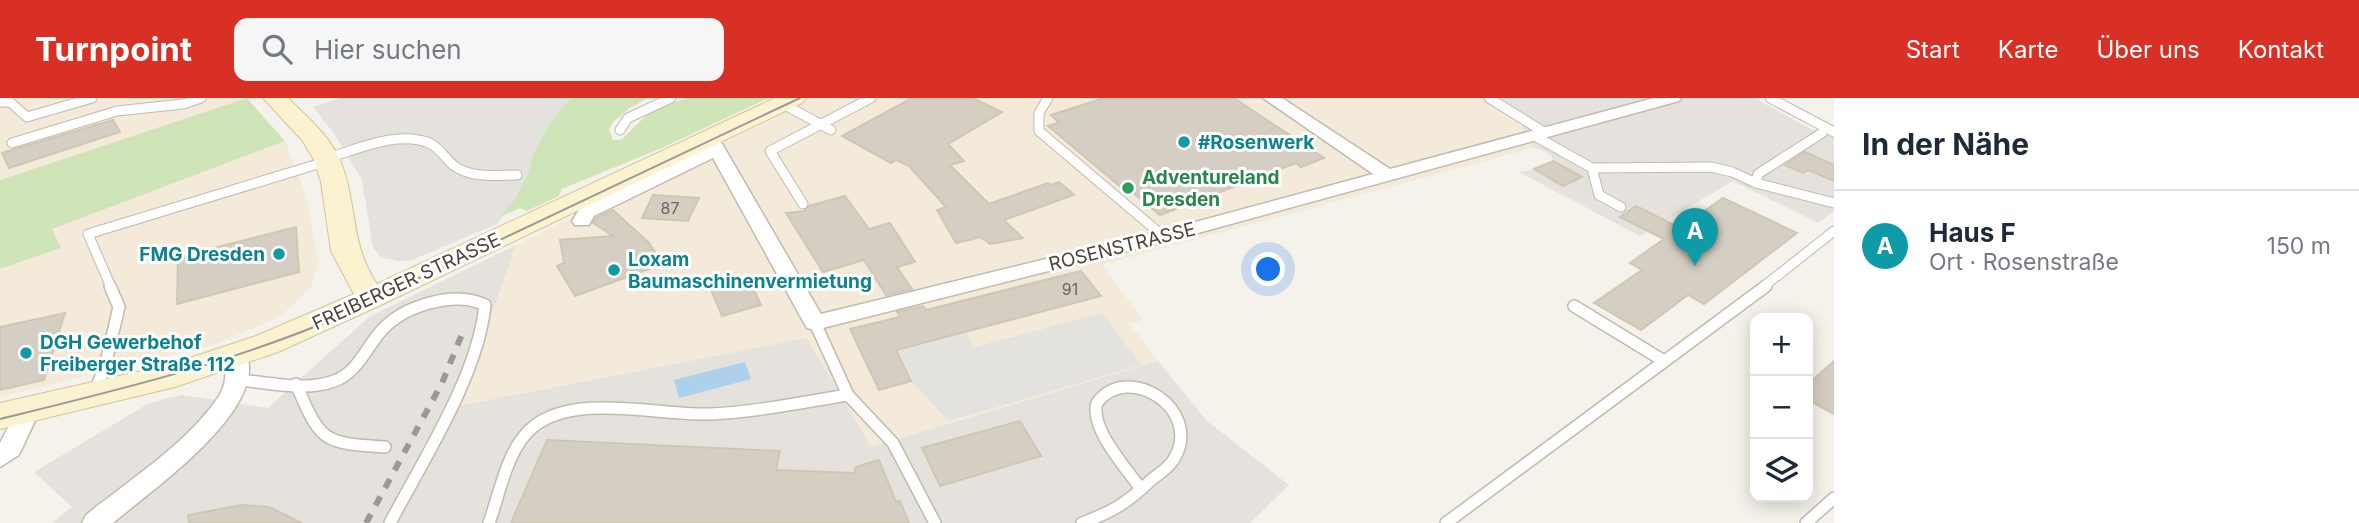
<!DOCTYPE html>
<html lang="de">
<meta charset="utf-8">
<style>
:root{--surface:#fff;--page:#f6f6f7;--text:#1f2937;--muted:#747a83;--line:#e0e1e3;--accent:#d93025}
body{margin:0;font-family:Inter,sans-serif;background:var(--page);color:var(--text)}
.controls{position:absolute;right:21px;bottom:21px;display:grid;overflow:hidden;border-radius:14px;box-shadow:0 4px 18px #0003}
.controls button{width:63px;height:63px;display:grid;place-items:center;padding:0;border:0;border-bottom:2px solid var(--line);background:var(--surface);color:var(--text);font:35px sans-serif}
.you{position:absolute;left:1269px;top:172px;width:24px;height:24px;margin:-18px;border:5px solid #fff;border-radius:50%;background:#1a73e8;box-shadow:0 0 0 10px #1a73e833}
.badge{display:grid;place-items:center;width:46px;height:46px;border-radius:50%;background:var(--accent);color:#fff;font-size:23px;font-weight:700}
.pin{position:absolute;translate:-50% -58px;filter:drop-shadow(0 2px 4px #0008)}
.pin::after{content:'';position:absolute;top:37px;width:24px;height:21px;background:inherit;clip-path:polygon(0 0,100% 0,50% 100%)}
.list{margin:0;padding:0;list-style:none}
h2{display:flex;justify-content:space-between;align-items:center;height:91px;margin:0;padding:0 28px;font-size:30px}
h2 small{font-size:23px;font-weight:400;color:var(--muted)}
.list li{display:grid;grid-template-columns:46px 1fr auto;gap:21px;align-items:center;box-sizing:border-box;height:112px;padding:0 28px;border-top:2px solid var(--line)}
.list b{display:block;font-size:26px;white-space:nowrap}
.list p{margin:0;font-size:23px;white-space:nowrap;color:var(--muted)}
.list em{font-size:23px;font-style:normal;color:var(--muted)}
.icon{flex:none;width:38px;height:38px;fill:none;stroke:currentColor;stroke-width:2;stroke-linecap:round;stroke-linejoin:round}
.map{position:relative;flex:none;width:1834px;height:425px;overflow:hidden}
header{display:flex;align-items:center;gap:42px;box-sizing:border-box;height:98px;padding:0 35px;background:var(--accent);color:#fff}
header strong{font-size:33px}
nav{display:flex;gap:38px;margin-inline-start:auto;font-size:24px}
.search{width:490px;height:63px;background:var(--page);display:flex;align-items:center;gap:18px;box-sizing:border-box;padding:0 24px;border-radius:14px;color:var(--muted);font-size:26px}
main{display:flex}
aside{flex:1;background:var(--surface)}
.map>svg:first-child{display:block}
</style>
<header>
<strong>Turnpoint</strong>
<div class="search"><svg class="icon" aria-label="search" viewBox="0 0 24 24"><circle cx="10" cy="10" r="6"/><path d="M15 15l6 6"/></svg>Hier suchen</div>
<nav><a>Start</a><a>Karte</a><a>Über uns</a><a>Kontakt</a></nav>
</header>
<main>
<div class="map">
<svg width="1834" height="425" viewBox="0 0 1834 425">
<rect width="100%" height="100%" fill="#f5f2ec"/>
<g fill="#f4ead9">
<path d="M 0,0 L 247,0 L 0,82 Z"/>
<path d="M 806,0 L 1479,0 L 1520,24 L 1533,50 L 1102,167 L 1143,222 L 1130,226 L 1158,263 L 871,349 L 458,308 L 516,147 Z"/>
<path d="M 285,43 L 306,97 L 319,167 L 310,191 L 278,220 L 216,246 L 0,299 L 0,171 L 60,150 L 51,131 Z"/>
</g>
<g fill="#e5e1dd">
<path d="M 341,0 L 571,0 L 553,20 L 533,56 L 528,75 L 515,101 L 497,126 L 412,162 L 399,163 L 382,160 L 373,150 L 362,82 L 333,34 L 313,9 Z"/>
<path d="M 1479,0 L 1754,0 L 1813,32 L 1834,39 L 1834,113 L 1818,125 L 1733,83 L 1640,138 L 1519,74 L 1534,71 L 1553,63 L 1552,58 L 1543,52 L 1533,50 L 1520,24 Z"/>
<path d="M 516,147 L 459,308 L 807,240 L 871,349 L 1158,263 L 1207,323 L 1289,387 L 1250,425 L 52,425 L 72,409 L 34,374 L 146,307 L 167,300 L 183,297 L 268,310 L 369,219 Z"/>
</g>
<g fill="#cfe5b8">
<path d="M 247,0 L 285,43 L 52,131 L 61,150 L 0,171 L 0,82 Z"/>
<path d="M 571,0 L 648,0 L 630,10 L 613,24 L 609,31 L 613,42 L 621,42 L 652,12 L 687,0 L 769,0 L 664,49 L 562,91 L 559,98 L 527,113 L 520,110 L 500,119 L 515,101 L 528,75 L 533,56 L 553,20 Z"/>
</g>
<path fill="#e4e2df" d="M 1102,215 L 1141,267 L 949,323 L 911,283 L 896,252 L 966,234 L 975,249 Z"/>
<path fill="#add0ec" d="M 745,264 L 751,281 L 679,300 L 674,282 Z"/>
<g fill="#d5cec2" stroke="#d0c6b5" stroke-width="2">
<path d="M 912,0 L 973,0 L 1002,14 L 948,46 L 964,63 L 950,67 L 989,106 L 1048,85 L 1051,87 L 1059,84 L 1074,97 L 1004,122 L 1023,140 L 990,146 L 981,139 L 956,145 L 937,112 L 946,109 L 909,68 L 896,62 L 891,65 L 842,38 Z"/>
<path d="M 1104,0 L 1234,0 L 1324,60 L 1301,69 L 1296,65 L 1160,117 L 1132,94 L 1129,96 L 1048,28 L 1059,25 L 1051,17 Z"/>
<path d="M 113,22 L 120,34 L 9,70 L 2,55 Z"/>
<path d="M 1805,54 L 1834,67 L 1834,83 L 1808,72 L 1803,75 L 1785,67 Z"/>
<path d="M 1553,63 L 1582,79 L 1563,88 L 1534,71 Z"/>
<path d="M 653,97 L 699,100 L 688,123 L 642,120 Z"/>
<path d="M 845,98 L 869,131 L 890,125 L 915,164 L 897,169 L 912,191 L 886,197 L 864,162 L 823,174 L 786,115 L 804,113 L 809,108 Z"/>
<path d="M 1723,100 L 1797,135 L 1704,206 L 1688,197 L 1641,232 L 1594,205 L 1642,172 L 1630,165 L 1664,141 L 1620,119 L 1636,108 L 1680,130 Z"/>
<path d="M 613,112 L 649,145 L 663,166 L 575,198 L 557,168 L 564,165 L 560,142 L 613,138 L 593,125 L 596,120 Z"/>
<path d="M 296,129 L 299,174 L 177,206 L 178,159 Z"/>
<path d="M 1081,173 L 1101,198 L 896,252 L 911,283 L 879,292 L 850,231 L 900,219 L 897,214 L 923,208 L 926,212 Z"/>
<path d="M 749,181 L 761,207 L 722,218 L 711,192 Z"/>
<path d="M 65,215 L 44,282 L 0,292 L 0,229 Z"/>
<path d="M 1834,263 L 1834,316 L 1808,302 L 1808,286 Z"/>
<path d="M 1020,323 L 1041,358 L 940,388 L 922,350 Z"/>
<path d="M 547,342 L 780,353 L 776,372 L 854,375 L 856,369 L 879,362 L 896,404 L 900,403 L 909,425 L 511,425 Z"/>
<path d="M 242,407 L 269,409 L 302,425 L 189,425 L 188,417 Z"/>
</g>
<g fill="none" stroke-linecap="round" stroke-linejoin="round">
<defs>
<g id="lane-far1">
<path d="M 1048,0 L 1039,15 L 1039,33 L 1163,138"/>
<path d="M 1489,0 L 1544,34"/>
<path d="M 1770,0 L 1834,34"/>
<path d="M 0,4 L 10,4 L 27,19 L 92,0"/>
<path d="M 783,6 L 831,32"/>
<path d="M 620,32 L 628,20 L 671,0"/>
<path d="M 1533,37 L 1592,70 L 1711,69 L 1732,74 L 1756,85 L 1834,105"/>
<path d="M 12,45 L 117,13 L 183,6 L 201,0"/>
<path d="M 327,60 C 356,52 398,32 429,45 C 439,49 445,60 453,67 C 471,81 496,77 517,77"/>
<path d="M 1592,70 L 1599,97 L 1621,109"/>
<path d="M 1756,85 L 1758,76 L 1822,35 L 1825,29"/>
<path d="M 803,106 L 770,53 L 871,0"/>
<path d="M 111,189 L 88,136 L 328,63"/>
<path d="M 1763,189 L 1834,133"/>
</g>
<g id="lane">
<path d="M 1574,208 L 1664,263"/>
<path d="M 815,225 L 848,297 L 893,345 L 935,425"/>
<path d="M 238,282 C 268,284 305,294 334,283 C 357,275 366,250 381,233 C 403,208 454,192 485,207 C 478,278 423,362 390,425"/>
<path d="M 296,286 C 321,344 322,345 385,349"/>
<path d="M 95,293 L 105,268 L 119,209 L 110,188"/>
<path d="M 489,425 C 500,395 507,350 533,329 C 575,294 660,318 711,316 C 757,314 803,304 848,297"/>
<path d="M 1082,425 C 1112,414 1127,405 1150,383 C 1158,376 1168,371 1174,361 C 1204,311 1127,263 1097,305 C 1089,330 1127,371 1141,391"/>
<path d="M 1446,425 L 1766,188"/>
<path d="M 1806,425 L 1834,400"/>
</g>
<g id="street">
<path d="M 1263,0 L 1282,0 L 1390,71 L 1654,0 L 1681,0 L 1679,3 L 1187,138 L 815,232 L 807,230 L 804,225 L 713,60 L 594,118 L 589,127 L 575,127 L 572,123 L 580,110 L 707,49 L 702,41 L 705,37 L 717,37 L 821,216 L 1177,129 L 1373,76 Z"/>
<path d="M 236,249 L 244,251 C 276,307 149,394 113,425 L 82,425 L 86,417 C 130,381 187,346 219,298 C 231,279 221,264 228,251 Z"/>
<path d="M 28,303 L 36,306 L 40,312 L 19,357 L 0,369 L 0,345 L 20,306 Z"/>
</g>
<path id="secondary" d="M 263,0 L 288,0 C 307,19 329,37 340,62 C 358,105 349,144 377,186 L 775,0 L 806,0 L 802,5 L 381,207 L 278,254 L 175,289 L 0,331 L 0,305 L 172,266 L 256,238 L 354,196 L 331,153 L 321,84 L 314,62 L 302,42 Z"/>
</defs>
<use href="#lane-far1" stroke="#c0baaf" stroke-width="11"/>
<use href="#lane" stroke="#c0baaf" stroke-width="14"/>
<use href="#street" stroke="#c0baaf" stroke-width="3"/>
<use href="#secondary" stroke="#d1c59f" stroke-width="2"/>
<use href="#lane-far1" stroke="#fff" stroke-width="9"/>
<use href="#lane" stroke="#fff" stroke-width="11"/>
<use href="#street" fill="#fff" fill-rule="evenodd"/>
<use href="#secondary" fill="#fbf2cf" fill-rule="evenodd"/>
<path stroke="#999" stroke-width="2" d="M 0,321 C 110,294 219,268 324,225 L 800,0"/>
<path stroke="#999" stroke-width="6" stroke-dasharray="10 10" stroke-linecap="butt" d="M 366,425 L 442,285 L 464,231"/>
</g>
<g fill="#0f9aa8" stroke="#fff" stroke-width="2.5">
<circle cx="1184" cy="44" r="7"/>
<circle cx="279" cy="156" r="7"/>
<circle cx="614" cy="172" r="7"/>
<circle cx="26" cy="255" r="7"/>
</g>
<circle fill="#2e9e5b" stroke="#fff" stroke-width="2.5" cx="1128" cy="90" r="7"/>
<g text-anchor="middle" stroke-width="6" stroke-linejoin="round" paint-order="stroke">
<g font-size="16" fill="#6c665c">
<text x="670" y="116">87</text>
<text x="1070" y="197">91</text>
</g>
<g font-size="19" font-weight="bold" fill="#0d838f" stroke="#fff" text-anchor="start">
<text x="1198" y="51">#Rosenwerk</text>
<text x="265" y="163" text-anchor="end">FMG Dresden</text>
<text x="628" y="168">Loxam<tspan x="628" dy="22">Baumaschinenvermietung</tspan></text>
<text x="40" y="251">DGH Gewerbehof<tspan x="40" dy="22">Freiberger Straße 112</tspan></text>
</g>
<g font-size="19" font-weight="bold" fill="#27864d" stroke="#fff" text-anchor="start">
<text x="1142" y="86">Adventureland<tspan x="1142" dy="22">Dresden</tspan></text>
</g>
<g font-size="19" fill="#49433a" stroke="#fff">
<text transform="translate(1122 148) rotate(-14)" y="7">ROSENSTRASSE</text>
<text transform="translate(406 183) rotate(-25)" y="7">FREIBERGER STRASSE</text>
</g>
</g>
</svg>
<div class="controls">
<button>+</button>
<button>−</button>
<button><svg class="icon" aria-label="layers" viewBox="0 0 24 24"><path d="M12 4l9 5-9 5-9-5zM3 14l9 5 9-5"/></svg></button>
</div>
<div class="you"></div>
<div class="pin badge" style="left:1695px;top:168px;background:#0f9aa8">A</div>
</div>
<aside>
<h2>In der Nähe<small></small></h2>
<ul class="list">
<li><span class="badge" style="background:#0f9aa8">A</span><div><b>Haus F</b><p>Ort · Rosenstraße</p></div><em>150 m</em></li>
</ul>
</aside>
</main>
